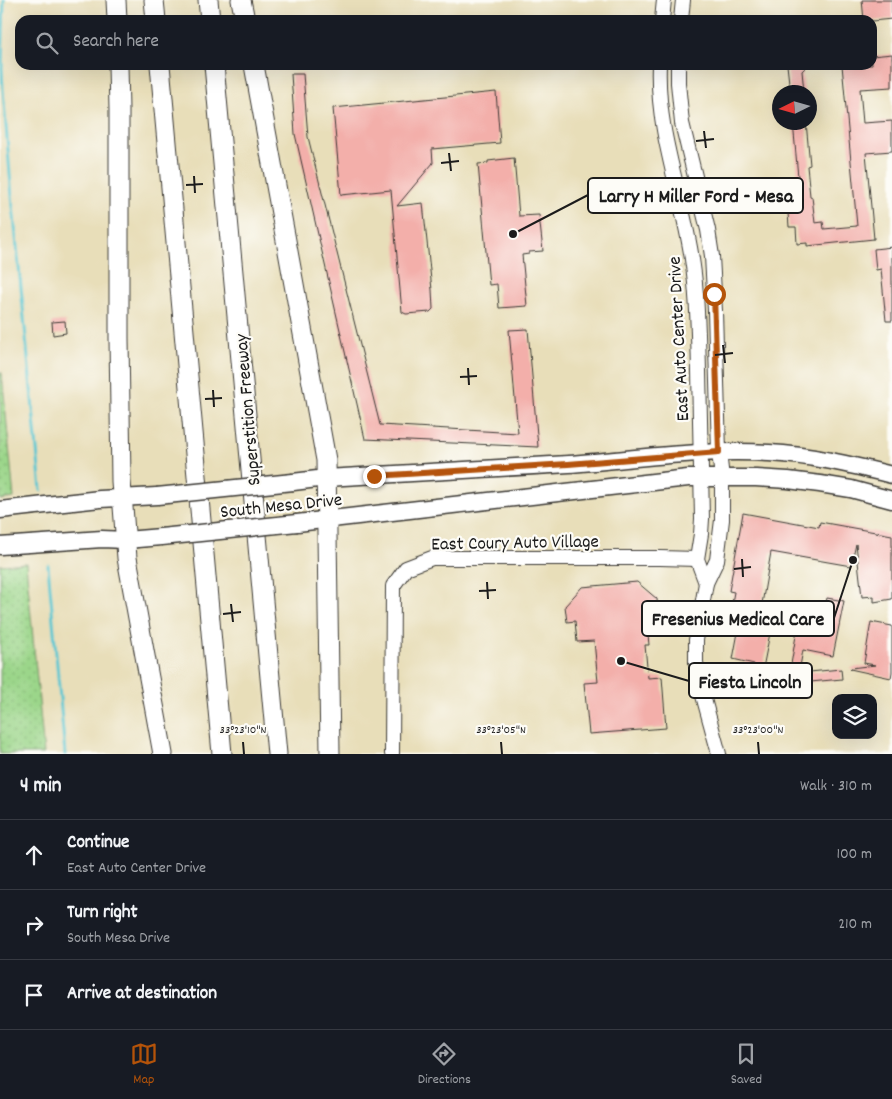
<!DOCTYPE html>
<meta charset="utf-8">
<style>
:root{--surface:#171b24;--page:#242831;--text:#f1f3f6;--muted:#9ea1a6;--line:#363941;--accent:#b45309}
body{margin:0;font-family:Dekko,sans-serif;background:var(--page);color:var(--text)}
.controls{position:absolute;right:15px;bottom:15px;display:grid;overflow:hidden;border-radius:10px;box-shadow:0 5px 20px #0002}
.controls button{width:45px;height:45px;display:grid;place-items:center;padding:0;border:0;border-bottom:1px solid var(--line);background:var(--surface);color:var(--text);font:25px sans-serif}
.compass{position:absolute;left:772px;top:85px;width:45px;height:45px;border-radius:50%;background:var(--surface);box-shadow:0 5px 20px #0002;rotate:265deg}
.stop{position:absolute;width:15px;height:15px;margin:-11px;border:4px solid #b45309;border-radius:50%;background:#fff}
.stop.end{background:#b45309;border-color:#fff;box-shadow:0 1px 5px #0008}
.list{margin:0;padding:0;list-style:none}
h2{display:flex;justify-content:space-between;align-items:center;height:65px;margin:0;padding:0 20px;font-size:21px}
h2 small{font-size:16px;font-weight:400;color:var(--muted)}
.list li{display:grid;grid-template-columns:32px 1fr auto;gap:15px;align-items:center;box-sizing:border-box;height:70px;padding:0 20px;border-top:1px solid var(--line)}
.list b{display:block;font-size:19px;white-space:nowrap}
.list p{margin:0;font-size:16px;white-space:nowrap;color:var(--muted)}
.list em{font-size:16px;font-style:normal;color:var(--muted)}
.icon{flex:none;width:28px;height:28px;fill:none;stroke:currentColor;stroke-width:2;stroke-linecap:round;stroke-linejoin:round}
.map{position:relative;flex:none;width:892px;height:754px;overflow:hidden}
.search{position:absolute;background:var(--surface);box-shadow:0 5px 20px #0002;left:15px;right:15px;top:15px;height:55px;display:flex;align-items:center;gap:12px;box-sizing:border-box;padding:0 18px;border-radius:15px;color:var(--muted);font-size:19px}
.sheet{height:275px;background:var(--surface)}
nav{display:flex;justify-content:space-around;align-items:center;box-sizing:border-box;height:70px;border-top:1px solid var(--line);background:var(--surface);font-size:14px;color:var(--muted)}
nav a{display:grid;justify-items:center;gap:2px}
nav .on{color:var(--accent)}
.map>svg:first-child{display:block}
</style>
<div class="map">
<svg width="892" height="754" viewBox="0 0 892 754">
<defs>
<pattern id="grass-dots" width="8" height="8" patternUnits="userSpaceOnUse" patternTransform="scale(1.25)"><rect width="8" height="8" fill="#9bd68a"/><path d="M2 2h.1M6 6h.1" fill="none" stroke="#85b776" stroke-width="1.8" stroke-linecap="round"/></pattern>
</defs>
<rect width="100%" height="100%" fill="#fdfcf7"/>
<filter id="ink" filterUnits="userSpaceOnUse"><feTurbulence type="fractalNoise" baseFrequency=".02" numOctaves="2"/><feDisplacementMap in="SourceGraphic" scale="10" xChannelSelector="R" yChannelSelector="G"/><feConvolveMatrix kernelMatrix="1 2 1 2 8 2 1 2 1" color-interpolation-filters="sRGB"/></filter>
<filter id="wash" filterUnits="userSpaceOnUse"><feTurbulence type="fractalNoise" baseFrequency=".0096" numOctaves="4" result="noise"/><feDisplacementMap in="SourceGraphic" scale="20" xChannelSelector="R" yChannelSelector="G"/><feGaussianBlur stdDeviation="1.12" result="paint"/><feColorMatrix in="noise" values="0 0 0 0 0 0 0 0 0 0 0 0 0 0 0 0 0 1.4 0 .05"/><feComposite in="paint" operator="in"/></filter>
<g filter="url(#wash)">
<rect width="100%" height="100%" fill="#e8deb9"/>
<g fill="url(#grass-dots)" stroke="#5c7953">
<path d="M 0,373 L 2,373 L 14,498 L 0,500 Z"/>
<path d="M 26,563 L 44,754 L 0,754 L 0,565 Z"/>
</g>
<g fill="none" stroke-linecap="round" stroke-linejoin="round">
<g stroke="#5bc7d2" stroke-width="3">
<path d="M 4,0 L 2,68 L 3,90 L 11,186 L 41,490"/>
<path d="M 48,565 L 65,754"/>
</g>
</g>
<g id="blocks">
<g fill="#f3afaa">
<path d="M 862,0 L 892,0 L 892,19 L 872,21 L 872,20 L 864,20 Z"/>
<path d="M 892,54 L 892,87 L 860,89 L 863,123 L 892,121 L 892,151 L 866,153 L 874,239 L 807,246 L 807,243 L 797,244 L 796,227 L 789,227 L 787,199 L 793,198 L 791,178 L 798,177 L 793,122 L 806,122 L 810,165 L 807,166 L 810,196 L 812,197 L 815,223 L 823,222 L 824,229 L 857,226 L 842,65 L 872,65 L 872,56 Z"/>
<path d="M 787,65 L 808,65 L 802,71 L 804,92 L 790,92 Z"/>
<path d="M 291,74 L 303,74 L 308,137 L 380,425 L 518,433 L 509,330 L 528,329 L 538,447 L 365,439 L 295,134 Z"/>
<path d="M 496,92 L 500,143 L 432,149 L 433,163 L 397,206 L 423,203 L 432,290 L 433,309 L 430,312 L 406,314 L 402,312 L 391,190 L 341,195 L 333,108 Z"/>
<path d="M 514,158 L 519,216 L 539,215 L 543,251 L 529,252 L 529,254 L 522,255 L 527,306 L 499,308 L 497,284 L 489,285 L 478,164 L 488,163 L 488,161 Z"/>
<path d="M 892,247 L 892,321 L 886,321 L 881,269 L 876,270 L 874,249 Z"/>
<path d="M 65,321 L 66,333 L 53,335 L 52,322 Z"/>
<path d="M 743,513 L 819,527 L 820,522 L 892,535 L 892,599 L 874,602 L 874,596 L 862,597 L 856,544 L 851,566 L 771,552 L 762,604 L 778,607 L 776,617 L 752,613 L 749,629 L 770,633 L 761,678 L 752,676 L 754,664 L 733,659 L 742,611 L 731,608 L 734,592 L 729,591 Z"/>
<path d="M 637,582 L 657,599 L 658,614 L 646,615 L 649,645 L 645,645 L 648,678 L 662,677 L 666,728 L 589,734 L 584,683 L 598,682 L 594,641 L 577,642 L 575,621 L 567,622 L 565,606 L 582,587 Z"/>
<path d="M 827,598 L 844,601 L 833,656 L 803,650 L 799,672 L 790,670 L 801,607 L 824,611 Z"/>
<path d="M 871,622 L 892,626 L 892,672 L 891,678 L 850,669 L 851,668 L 875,665 L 864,663 Z"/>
<path d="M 841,669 L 842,679 L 800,683 L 799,673 Z"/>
</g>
</g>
</g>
<g filter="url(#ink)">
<use href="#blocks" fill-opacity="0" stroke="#3b3934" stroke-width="1"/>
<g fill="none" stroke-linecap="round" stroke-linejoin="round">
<defs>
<g id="minor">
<path d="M 662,20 L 664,0"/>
<path d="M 681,20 L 683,0"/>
<path d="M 659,65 C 656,134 684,198 693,266 C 698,300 698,336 699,371 C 700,420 701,470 702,519 L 701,534 L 697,559 L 706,583"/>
<path d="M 678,65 L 678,83 L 682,123 L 708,230 L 712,256 L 715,311 L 719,452 L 722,478 L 722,520 L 717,560 L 706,583 L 696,640 L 696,662 L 699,681 L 719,754"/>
<path d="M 392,754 L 393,586 L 406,568 L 432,558 L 660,558 L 697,559"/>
</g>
<g id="major">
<path d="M 293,482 L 326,478 C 407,474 488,469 569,464 C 635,459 702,449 769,453 C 811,455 852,465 892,475"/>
<path d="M 0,510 L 100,499 L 157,496"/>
<path d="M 297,523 L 688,478 L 756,478 L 788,480 L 820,484 L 851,489 L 892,500"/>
<path d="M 0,546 L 102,539 L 126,540 L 161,537"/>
</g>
<g id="highway">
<path d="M 116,0 L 117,20"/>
<path d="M 154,0 L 156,20"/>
<path d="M 208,0 L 210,20"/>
<path d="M 241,0 L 245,20"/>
<path d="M 118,65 L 119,110 L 119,338 L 121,481 L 127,558 L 163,754"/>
<path d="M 160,65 L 222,754"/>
<path d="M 214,65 L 277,754"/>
<path d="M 254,65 L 326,460 L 330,754"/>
</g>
</defs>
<use href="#minor" stroke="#3b3934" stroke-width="16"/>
<use href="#major" stroke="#3b3934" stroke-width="19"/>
<use href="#highway" stroke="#3b3934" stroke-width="21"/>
<use href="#minor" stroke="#fff" stroke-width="14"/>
<use href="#major" stroke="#fff" stroke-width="16"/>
<use href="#highway" stroke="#fff" stroke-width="19"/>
<defs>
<g id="major-bridge">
<path d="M 157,496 L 293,482"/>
<path d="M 161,537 L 297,523"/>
</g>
</defs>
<use href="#major-bridge" stroke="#3b3934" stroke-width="19" stroke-linecap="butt"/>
<use href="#major-bridge" stroke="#fff" stroke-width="16"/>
</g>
</g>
<g fill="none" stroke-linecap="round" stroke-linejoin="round" filter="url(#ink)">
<path stroke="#b45309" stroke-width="6" d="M 374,476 L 568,464 L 719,452 L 714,294"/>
</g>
<path fill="none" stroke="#1c1c1c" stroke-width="2" d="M 704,131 L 706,148M 696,141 L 714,139M 449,153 L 451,171M 441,163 L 459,161M 194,176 L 195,193M 186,185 L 203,184M 723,345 L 725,363M 715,355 L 733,353M 468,368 L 469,385M 460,377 L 477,376M 213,390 L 214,407M 205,399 L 222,398M 742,559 L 743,577M 734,569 L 751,567M 487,582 L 488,599M 479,591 L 496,590M 231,604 L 233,622M 223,614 L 241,612M 243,742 L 244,754M 501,742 L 502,754M 758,742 L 759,754"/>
<g text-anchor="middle" stroke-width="4.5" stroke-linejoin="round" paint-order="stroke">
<g font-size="19" fill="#1c1c1c" stroke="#fdfcf7">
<text transform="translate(677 339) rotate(-93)" y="7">East Auto Center Drive</text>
<text transform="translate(246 410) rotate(-95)" y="7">Superstition Freeway</text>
<text transform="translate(281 504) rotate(-6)" y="7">South Mesa Drive</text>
<text transform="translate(515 541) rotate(-1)" y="7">East Coury Auto Village</text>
</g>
</g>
<g font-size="12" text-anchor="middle" fill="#1c1c1c" stroke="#fdfcf7" stroke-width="4.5" stroke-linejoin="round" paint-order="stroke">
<text x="243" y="733">33°23'10"N</text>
<text x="501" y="733">33°23'05"N</text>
<text x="758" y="733">33°23'00"N</text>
</g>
<path fill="none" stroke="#1c1c1c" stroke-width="2" d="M513 234L588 195M853 560L834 618M621 661L689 681"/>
<g fill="#1c1c1c" stroke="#fdfcf7" stroke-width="2">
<circle cx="513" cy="234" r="5"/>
<circle cx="853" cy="560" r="5"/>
<circle cx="621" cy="661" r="5"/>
</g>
<g fill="#fdfcf7" stroke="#1c1c1c" stroke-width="2">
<rect x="588" y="178" width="215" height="35" rx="5"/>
<rect x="642" y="601" width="192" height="35" rx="5"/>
<rect x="689" y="663" width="123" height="35" rx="5"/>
</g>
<g font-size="20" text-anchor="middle" font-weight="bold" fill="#1c1c1c">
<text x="696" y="202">Larry H Miller Ford - Mesa</text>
<text x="738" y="625">Fresenius Medical Care</text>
<text x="750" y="688">Fiesta Lincoln</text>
</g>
</svg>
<div class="controls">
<button><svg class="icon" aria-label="layers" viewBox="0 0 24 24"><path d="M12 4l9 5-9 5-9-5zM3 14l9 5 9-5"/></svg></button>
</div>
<svg class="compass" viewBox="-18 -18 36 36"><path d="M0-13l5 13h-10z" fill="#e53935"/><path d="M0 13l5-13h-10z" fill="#9ea1a6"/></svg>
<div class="stop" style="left:714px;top:294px"></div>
<div class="stop end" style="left:374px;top:476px"></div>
<div class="search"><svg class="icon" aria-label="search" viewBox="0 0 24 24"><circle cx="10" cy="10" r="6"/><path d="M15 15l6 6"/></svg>Search here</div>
</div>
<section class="sheet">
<h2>4 min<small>Walk · 310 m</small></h2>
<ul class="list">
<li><svg class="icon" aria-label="ahead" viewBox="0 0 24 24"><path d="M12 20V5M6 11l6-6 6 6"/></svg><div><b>Continue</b><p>East Auto Center Drive</p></div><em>100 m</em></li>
<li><svg class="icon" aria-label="right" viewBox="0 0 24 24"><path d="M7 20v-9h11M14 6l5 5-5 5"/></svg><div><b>Turn right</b><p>South Mesa Drive</p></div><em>210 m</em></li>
<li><svg class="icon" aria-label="arrive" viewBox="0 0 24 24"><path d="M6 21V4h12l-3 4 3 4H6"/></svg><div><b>Arrive at destination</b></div></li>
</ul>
</section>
<nav>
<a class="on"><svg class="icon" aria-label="map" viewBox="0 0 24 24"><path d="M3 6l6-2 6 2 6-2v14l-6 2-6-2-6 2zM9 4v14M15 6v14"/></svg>Map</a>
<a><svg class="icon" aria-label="directions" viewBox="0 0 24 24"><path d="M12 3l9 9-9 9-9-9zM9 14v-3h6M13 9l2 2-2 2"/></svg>Directions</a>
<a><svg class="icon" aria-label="saved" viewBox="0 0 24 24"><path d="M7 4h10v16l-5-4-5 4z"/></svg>Saved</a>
</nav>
